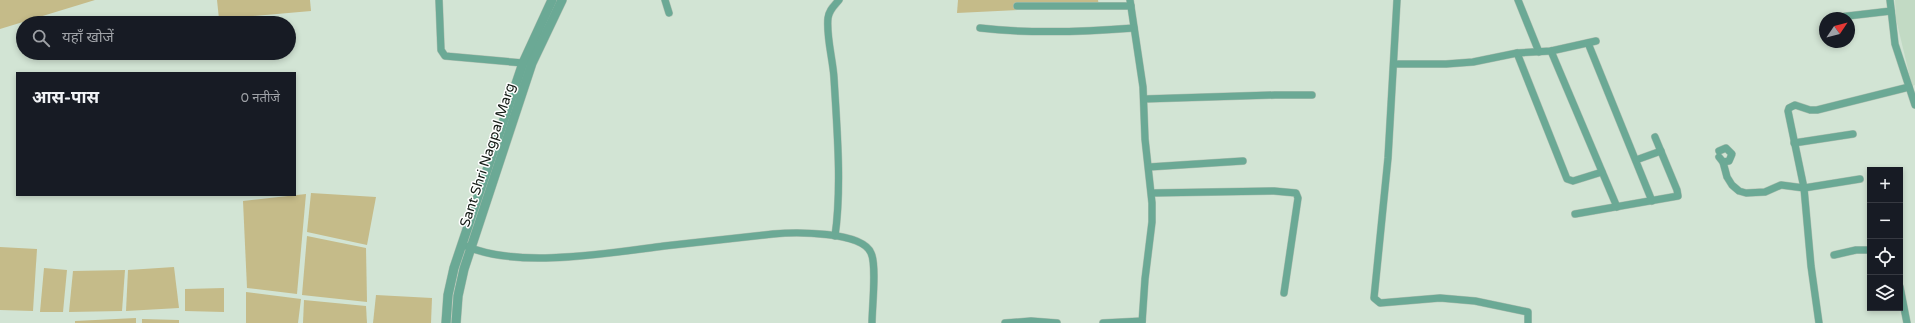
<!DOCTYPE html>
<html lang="hi">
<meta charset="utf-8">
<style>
:root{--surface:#171b24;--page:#20242c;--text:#f1f3f6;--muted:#9ea1a6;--line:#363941}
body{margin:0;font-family:"Varela Round","Noto Sans Devanagari",sans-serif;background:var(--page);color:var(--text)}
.controls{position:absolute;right:12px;bottom:12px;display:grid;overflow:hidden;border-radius:0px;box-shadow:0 2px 6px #0003}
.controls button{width:36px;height:36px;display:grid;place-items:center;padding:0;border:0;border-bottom:1px solid var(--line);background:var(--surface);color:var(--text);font:20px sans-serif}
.compass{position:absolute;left:1819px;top:12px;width:36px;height:36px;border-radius:50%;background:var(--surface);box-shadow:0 2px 6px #0003;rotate:55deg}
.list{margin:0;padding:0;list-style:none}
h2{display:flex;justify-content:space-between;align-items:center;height:52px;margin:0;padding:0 16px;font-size:17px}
h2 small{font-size:13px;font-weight:400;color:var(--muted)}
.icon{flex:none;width:22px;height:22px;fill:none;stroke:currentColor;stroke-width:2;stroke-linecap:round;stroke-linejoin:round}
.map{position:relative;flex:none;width:1915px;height:323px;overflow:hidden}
.search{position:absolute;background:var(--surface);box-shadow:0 2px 6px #0003;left:16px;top:16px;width:280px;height:44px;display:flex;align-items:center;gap:10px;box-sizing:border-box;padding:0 14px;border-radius:22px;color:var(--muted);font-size:15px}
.panel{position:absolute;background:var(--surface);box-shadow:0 2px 6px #0003;left:16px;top:72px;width:280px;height:124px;border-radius:0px}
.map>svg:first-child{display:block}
</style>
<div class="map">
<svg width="1915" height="323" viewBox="0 0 1915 323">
<rect width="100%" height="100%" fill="#d2e4d4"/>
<path fill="#c2dac4" d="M 1895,0 L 1915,0 L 1915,85 L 1912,86 L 1896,19 Z"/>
<g fill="#c5bb89">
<path d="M 0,0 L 95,0 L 0,29 Z"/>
<path d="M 217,0 L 310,0 L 311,11 L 219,19 Z"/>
<path d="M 958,0 L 1098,0 L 1099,6 L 957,13 Z"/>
<path d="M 311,193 L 376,197 L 367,245 L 307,232 Z"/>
<path d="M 306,194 L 297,294 L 247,288 L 243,201 Z"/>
<path d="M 307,236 L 366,248 L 367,302 L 302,295 Z"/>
<path d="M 0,247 L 37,249 L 33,311 L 0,310 Z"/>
<path d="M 174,267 L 179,308 L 126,311 L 128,270 Z"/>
<path d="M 44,268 L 67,270 L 63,312 L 40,312 Z"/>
<path d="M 125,270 L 122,311 L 69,312 L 73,271 Z"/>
<path d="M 224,288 L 224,312 L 185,311 L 185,289 Z"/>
<path d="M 246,292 L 301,299 L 298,323 L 246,323 Z"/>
<path d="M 376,295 L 432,298 L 431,323 L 373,323 Z"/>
<path d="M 304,300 L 366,306 L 367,323 L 303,323 Z"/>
<path d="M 136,318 L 136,323 L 75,323 L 75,321 Z"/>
<path d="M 142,319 L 179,320 L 179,323 L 142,323 Z"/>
</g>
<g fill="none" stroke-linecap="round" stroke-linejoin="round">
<defs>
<g id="minor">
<path d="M 439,0 L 441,50 L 445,56 L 523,63"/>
<path d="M 665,0 L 669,13"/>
<path d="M 1130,0 L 1143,87 L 1145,139 L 1152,203 L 1152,222 L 1145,279 L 1142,323"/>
<path d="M 1397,0 L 1388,158 L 1374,298 L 1380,303 L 1440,298 L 1475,301 L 1528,312 L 1528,323"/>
<path d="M 1518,0 L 1539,52"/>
<path d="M 1890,0 L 1895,44 L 1915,105"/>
<path d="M 1017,6 L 1131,6"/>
<path d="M 1839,17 L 1891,11"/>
<path d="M 980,28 C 1031,34 1083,32 1134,28"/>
<path d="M 1588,43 L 1652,201"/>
<path d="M 1551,51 L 1617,207"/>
<path d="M 1517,53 L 1567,179 L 1573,181 L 1602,172"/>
<path d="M 1395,64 L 1446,64 L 1473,62 L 1517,53 L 1551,51 L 1596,41"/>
<path d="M 1144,99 L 1275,95 L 1312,95"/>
<path d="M 1794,143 L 1853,134"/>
<path d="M 1719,151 L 1726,148 L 1732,154 L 1729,161 L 1723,162"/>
<path d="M 1719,157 L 1723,162 L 1727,177 L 1732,185 L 1739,191 L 1746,193 L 1765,192 L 1781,185 L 1804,188 L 1860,179"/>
<path d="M 1636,160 L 1661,151"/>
<path d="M 1149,167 L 1243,161"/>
<path d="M 1152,193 L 1274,191 L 1296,193 L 1298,198 L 1284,293"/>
<path d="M 1575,214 L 1678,196 L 1677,190 L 1655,137"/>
<path d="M 835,236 C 842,187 837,129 834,78 C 833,60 826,36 828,18 C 829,10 834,6 839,0"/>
<path d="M 466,246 C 517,269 609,253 664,246 C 701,242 737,238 773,234 C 794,232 862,231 871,253 C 877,265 872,308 872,323"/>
<path d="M 1834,255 L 1856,250 L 1870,250"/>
<path d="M 1900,287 L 1907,323"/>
<path d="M 1005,323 L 1031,321 L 1057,323"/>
<path d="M 1103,323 L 1142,321"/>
<path d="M 1819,323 L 1811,266 L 1804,188 L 1788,111 L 1789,108 L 1795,105 L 1810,110 L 1817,110 L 1909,87"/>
</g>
<g id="tertiary">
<path d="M 446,323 L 448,295 L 454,268 L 523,63 L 552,0"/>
<path d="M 456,323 L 458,296 L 464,269 L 532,63 L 562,0"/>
</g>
</defs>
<use href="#minor" stroke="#b0c0b2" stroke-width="8"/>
<use href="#tertiary" stroke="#b0c0b2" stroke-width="10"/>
<use href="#minor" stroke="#6ba995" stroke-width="7"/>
<use href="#tertiary" stroke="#6ba995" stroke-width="9"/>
</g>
<g text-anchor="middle" stroke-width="3" stroke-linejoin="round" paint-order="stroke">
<g font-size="14" fill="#141b15" stroke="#fff">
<text transform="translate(487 155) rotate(-72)" y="5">Sant Shri Nagpal Marg</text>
</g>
</g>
</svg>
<div class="controls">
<button>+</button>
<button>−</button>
<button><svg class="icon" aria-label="locate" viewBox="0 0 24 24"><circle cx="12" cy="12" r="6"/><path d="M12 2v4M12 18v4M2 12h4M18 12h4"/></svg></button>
<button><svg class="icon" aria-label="layers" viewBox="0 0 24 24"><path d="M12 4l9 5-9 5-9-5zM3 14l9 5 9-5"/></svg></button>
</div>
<svg class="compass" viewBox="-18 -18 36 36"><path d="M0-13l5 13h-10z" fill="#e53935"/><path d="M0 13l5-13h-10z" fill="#9ea1a6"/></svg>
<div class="search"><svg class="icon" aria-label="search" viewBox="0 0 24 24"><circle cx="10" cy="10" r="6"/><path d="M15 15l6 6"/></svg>यहाँ खोजें</div>
<section class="panel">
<h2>आस-पास<small>0 नतीजे</small></h2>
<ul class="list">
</ul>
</section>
</div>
